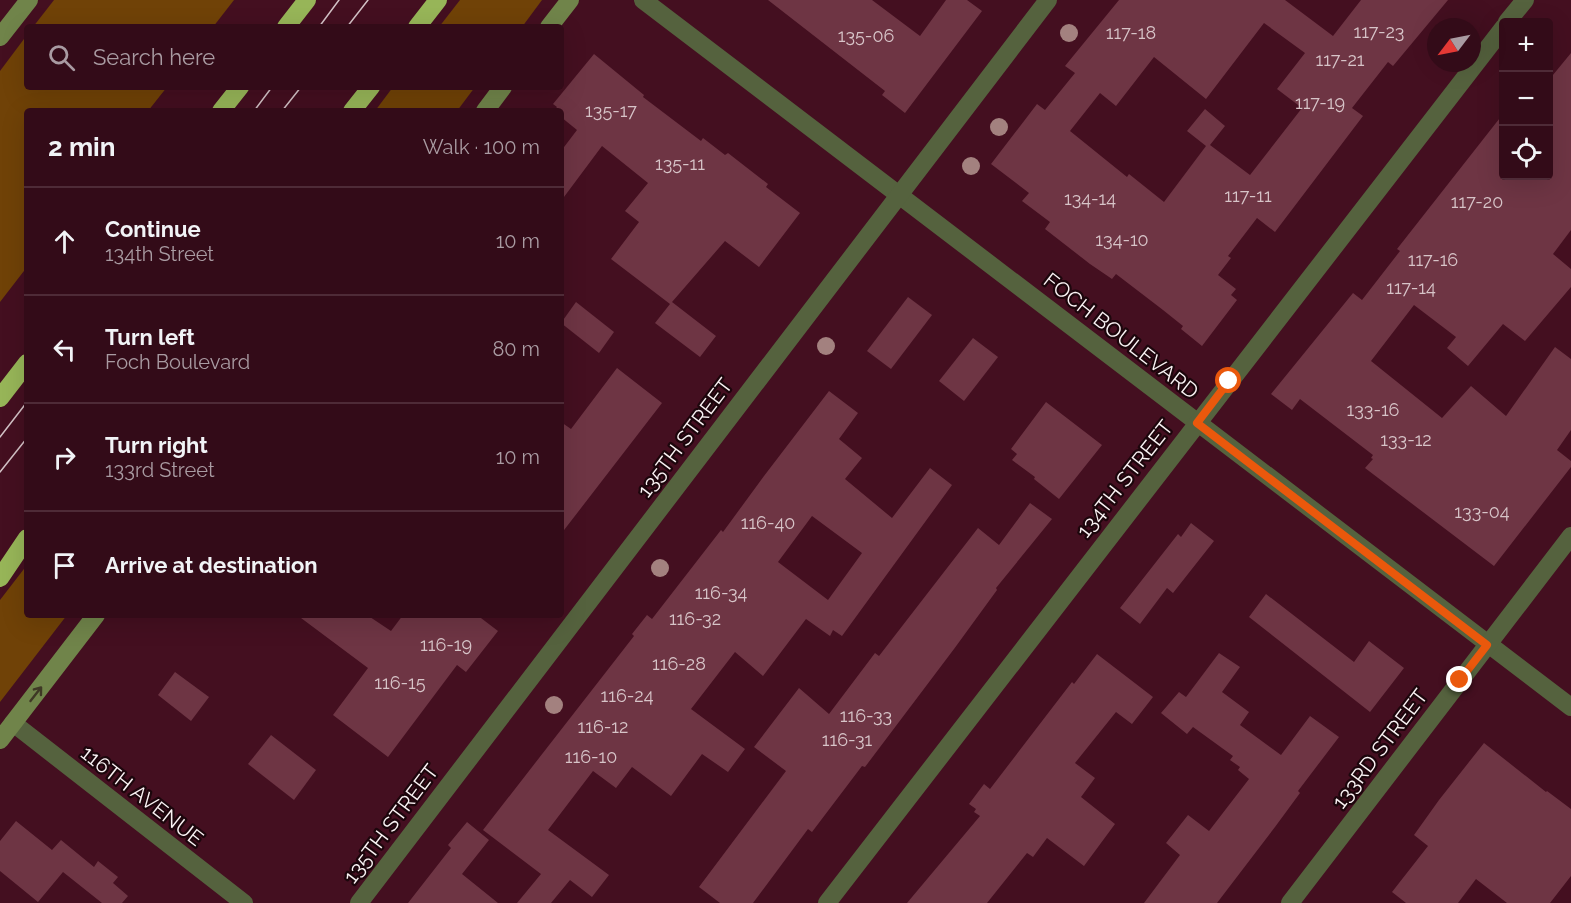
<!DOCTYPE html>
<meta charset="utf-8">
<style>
:root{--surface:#330b18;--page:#3b1421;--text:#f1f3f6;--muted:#a99ba2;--line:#4e2b37}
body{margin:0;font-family:Raleway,sans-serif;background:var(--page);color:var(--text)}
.controls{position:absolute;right:18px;top:18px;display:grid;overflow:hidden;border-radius:6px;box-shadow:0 6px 24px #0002}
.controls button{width:54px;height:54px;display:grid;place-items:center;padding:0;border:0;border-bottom:2px solid var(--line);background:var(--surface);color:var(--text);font:30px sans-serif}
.compass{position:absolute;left:1427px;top:18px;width:54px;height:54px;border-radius:50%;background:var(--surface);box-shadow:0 6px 24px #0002;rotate:238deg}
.stop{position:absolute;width:18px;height:18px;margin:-14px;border:4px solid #ea580c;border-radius:50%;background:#fff}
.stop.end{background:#ea580c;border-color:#fff;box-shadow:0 2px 6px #0008}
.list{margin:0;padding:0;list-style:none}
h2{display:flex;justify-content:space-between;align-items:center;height:78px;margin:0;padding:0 24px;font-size:26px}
h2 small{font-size:20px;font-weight:400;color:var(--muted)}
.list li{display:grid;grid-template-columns:39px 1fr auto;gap:18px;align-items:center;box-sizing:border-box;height:108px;padding:0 24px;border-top:2px solid var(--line)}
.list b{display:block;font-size:22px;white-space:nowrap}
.list p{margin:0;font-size:20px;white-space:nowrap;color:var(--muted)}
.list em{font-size:20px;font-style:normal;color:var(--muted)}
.icon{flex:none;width:33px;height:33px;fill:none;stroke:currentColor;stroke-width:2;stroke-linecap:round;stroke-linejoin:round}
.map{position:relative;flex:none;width:1571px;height:903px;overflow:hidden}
.search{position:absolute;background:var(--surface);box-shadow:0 6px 24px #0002;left:24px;top:24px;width:540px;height:66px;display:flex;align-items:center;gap:15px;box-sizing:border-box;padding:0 21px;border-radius:6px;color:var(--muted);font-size:22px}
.panel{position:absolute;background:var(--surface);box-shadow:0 6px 24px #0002;left:24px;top:108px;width:540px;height:510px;border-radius:6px}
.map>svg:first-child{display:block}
</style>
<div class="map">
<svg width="1571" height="903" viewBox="0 0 1571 903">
<rect width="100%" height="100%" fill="#440f20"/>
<g fill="#704207">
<path d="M 54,0 L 234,0 L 213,27 L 33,27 Z"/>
<path d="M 460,0 L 542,0 L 522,27 L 439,27 Z"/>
<path d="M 27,35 L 27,87 L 167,87 L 148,111 L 27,111 L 27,267 L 0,302 L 0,71 Z"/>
<path d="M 393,87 L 475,87 L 457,111 L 375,111 Z"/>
<path d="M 27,565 L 27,615 L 67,615 L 0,702 L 0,600 Z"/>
</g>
<g fill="#6e3544" fill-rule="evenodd">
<path d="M 768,0 L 872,0 L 920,36 L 946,0 L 967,0 L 982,11 L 905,113 L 882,95 L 885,91 Z"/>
<path d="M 1119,0 L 1285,0 L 1333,36 L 1361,0 L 1448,0 L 1393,66 L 1388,62 L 1352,108 L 1363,116 L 1275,232 L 1257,218 L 1228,256 L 1231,258 L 1218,275 L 1236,289 L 1231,295 L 1237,300 L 1202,346 L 1181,329 L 1183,326 L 1163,310 L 1116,274 L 1112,279 L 1090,264 L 1045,229 L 1050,222 L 1022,201 L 1029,193 L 991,164 L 1037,104 L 1045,110 L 1075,73 L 1065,66 ZM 1264,23 L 1305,53 L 1277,89 L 1302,108 L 1250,175 L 1210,145 L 1225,126 L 1205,109 L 1187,131 L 1206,146 L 1164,202 L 1129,174 L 1127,177 L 1070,131 L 1100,93 L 1116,106 L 1154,57 L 1206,99 Z"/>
<path d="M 1571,53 L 1571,230 L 1553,254 L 1571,269 L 1571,287 L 1525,341 L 1503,324 L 1468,366 L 1447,348 L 1456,337 L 1414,305 L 1371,361 L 1442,418 L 1471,386 L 1506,416 L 1555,347 L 1571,359 L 1571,430 L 1557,450 L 1571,461 L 1571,467 L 1494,566 L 1365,468 L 1373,459 L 1371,458 L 1373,455 L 1300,399 L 1292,410 L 1271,394 L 1353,293 L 1362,300 L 1400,251 L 1397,249 L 1503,114 L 1503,176 L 1548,176 L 1548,81 Z"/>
<path d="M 594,54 L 644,95 L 643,97 L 701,141 L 703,138 L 725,155 L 728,153 L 768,184 L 766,187 L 800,213 L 759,267 L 725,241 L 672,302 L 716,336 L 700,357 L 655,323 L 670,304 L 611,259 L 639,222 L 625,211 L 648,183 L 602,146 L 561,201 L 561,151 L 577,130 L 561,117 L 561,111 L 554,111 L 557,107 L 553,104 Z"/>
<path d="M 908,297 L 932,315 L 891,369 L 867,351 Z"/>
<path d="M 576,302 L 614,332 L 599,353 L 561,323 Z"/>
<path d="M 973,338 L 998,357 L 964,401 L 939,381 Z"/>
<path d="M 617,368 L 662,403 L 561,534 L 561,422 L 571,429 Z"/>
<path d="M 829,391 L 858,413 L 839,439 L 862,458 L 845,479 L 892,518 L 930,468 L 952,485 L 842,636 L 833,630 L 830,636 L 806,619 L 763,676 L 735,652 L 691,709 L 745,749 L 728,772 L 702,754 L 671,796 L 632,767 L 616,788 L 593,771 L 548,830 L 609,875 L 592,897 L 570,880 L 551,903 L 517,903 L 541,874 L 483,830 L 634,636 L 632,634 L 647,615 L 652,619 L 721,530 L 723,532 L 764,476 ZM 812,516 L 862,553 L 828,600 L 778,562 Z"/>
<path d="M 1046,402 L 1102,445 L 1059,499 L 1034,479 L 1035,477 L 1012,460 L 1017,454 L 1011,449 Z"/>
<path d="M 1030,503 L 1052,519 L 996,588 L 997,590 L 954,649 L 865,767 L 862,766 L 812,832 L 808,829 L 753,903 L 720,903 L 699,887 L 786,771 L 754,747 L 799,688 L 829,714 L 875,653 L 879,656 L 978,528 L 999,545 Z"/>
<path d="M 1191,523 L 1214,541 L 1173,593 L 1167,588 L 1140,624 L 1120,608 L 1178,534 L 1181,537 Z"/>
<path d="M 1266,594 L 1354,662 L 1369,641 L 1404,668 L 1370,712 L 1249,617 Z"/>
<path d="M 297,615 L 367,615 L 391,631 L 403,615 L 477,615 L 498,631 L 466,672 L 457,665 L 388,757 L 333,715 L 368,668 Z"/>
<path d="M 1219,653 L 1240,667 L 1222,692 L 1249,712 L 1240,725 L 1281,755 L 1310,716 L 1339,737 L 1298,791 L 1300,793 L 1275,827 L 1217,903 L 1144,903 L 1180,855 L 1166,843 L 1188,815 L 1209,831 L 1249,779 L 1238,770 L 1240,767 L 1230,760 L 1233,756 L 1193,727 L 1187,734 L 1161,713 L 1179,692 L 1186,697 Z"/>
<path d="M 1097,654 L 1153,697 L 1132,724 L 1116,712 L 1075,763 L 1095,778 L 1081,797 L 1115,824 L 1084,866 L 1047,838 L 1033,857 L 1027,853 L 987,903 L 907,903 L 980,816 L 974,812 L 976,809 L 969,804 L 984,784 L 990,789 L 1072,682 L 1074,684 Z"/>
<path d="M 175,672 L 209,697 L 191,721 L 158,695 Z"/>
<path d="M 271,735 L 316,770 L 294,800 L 248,764 Z"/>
<path d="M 1484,743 L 1546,792 L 1547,791 L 1571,809 L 1571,876 L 1550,903 L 1507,903 L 1476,879 L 1458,903 L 1406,903 L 1392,892 L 1428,846 L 1414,835 L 1439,800 Z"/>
<path d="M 16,821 L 52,850 L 61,840 L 94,867 L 98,861 L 118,877 L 113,883 L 128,896 L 122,903 L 102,903 L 63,872 L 38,902 L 0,871 L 0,841 Z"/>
<path d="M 467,822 L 489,840 L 462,874 L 498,903 L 408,903 L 451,848 L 448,845 Z"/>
</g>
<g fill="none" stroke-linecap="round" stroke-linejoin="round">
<g stroke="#55623e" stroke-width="18">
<path d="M 643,0 L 1571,707"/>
<path d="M 1507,22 L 1525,0"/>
<path d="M 13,723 L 244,903"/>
<path d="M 359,903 L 1048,0"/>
<path d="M 827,903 L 1504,27"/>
<path d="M 1290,903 L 1571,536"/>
</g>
<g stroke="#70844a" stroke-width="18">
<path d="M 549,27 L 570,0"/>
<path d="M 0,37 L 29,0"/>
<path d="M 485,111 L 503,87"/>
<path d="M 0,740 L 96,615"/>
</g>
<g stroke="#97b558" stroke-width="18">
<path d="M 286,27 L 307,0"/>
<path d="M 417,27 L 438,0"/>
<path d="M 221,111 L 240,87"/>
<path d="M 352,111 L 371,87"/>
<path d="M 0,398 L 27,363"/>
<path d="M 0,578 L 27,538"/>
</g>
<g stroke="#d3c2c6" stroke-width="1.5">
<path d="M 319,27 L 339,0"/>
<path d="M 347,27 L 368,0"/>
<path d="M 254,111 L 272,87"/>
<path d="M 282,111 L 301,87"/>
<path d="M 0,437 L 27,402"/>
<path d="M 0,472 L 27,438"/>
</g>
</g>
<g fill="#a3817f">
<circle cx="1069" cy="33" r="9"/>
<circle cx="999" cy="127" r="9"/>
<circle cx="971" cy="166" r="9"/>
<circle cx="826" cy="346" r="9"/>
<circle cx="660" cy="568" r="9"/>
<circle cx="554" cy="705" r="9"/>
</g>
<defs><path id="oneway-shaft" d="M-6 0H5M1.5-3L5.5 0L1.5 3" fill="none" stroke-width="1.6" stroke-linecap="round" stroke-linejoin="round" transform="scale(1.5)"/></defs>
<use stroke="#3e3825" href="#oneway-shaft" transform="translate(36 694) rotate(-52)"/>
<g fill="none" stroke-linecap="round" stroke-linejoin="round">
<path stroke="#ea580c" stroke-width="8" d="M 1229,381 L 1197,423 L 1487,645 L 1460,680"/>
</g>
<g text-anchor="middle" stroke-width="4.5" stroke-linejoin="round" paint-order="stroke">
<g font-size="18" fill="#d7c4c8">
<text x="1379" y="38">117-23</text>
<text x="1131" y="39">117-18</text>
<text x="866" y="42">135-06</text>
<text x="1340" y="66">117-21</text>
<text x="1320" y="109">117-19</text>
<text x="611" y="117">135-17</text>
<text x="680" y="170">135-11</text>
<text x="1248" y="202">117-11</text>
<text x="1090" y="205">134-14</text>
<text x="1477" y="208">117-20</text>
<text x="1122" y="246">134-10</text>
<text x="1433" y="266">117-16</text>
<text x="1411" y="294">117-14</text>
<text x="1373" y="416">133-16</text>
<text x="1406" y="446">133-12</text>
<text x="1482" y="518">133-04</text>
<text x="768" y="529">116-40</text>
<text x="721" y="599">116-34</text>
<text x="695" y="625">116-32</text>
<text x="446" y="651">116-19</text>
<text x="679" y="670">116-28</text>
<text x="400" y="689">116-15</text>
<text x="627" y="702">116-24</text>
<text x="866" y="722">116-33</text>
<text x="603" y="733">116-12</text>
<text x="847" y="746">116-31</text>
<text x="591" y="763">116-10</text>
</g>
<g font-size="21" fill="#faf3f4" stroke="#1c060c">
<text transform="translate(1121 336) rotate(38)" y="7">FOCH BOULEVARD</text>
<text transform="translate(685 438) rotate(-53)" y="7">135TH STREET</text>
<text transform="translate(1125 479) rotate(-52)" y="7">134TH STREET</text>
<text transform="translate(1380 749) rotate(-53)" y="7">133RD STREET</text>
<text transform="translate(142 796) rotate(38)" y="7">116TH AVENUE</text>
<text transform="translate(391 824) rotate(-53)" y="7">135TH STREET</text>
</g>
</g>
</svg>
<div class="controls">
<button>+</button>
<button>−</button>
<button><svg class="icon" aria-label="locate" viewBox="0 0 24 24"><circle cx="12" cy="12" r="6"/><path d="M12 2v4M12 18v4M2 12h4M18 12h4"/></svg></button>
</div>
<svg class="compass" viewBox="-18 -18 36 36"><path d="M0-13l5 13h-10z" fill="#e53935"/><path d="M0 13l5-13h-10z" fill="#a99ba2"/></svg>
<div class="stop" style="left:1229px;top:381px"></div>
<div class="stop end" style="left:1460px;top:680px"></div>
<div class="search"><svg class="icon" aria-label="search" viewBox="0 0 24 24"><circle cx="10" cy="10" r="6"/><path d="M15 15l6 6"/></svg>Search here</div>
<section class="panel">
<h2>2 min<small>Walk · 100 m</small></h2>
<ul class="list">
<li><svg class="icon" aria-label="ahead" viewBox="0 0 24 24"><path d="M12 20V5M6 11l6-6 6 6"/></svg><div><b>Continue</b><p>134th Street</p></div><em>10 m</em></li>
<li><svg class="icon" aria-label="left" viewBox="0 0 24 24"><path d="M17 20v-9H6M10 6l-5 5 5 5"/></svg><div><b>Turn left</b><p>Foch Boulevard</p></div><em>80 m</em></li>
<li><svg class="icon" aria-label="right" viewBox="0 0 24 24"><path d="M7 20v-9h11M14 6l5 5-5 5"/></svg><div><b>Turn right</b><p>133rd Street</p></div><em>10 m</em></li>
<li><svg class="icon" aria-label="arrive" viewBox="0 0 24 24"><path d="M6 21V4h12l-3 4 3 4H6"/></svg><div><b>Arrive at destination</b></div></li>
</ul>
</section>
</div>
